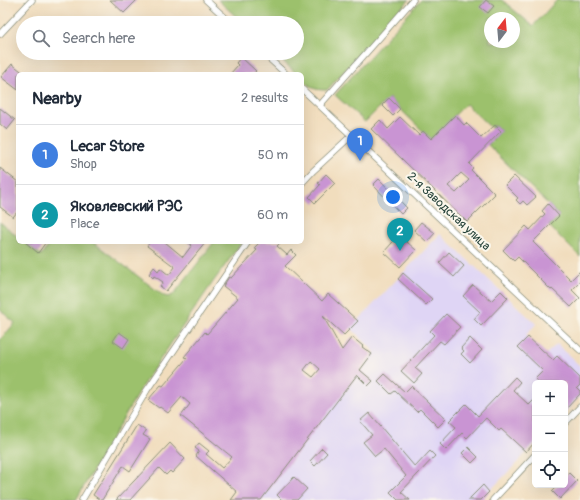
<!DOCTYPE html>
<meta charset="utf-8">
<style>
:root{--surface:#fff;--page:#f6f6f7;--text:#1f2937;--muted:#747a83;--line:#e0e1e3;--accent:#b5179e}
body{margin:0;font-family:Pangolin,sans-serif;background:var(--page);color:var(--text)}
.controls{position:absolute;right:12px;bottom:12px;display:grid;overflow:hidden;border-radius:6px;box-shadow:0 4px 16px #0002}
.controls button{width:36px;height:36px;display:grid;place-items:center;padding:0;border:0;border-bottom:1px solid var(--line);background:var(--surface);color:var(--text);font:20px sans-serif}
.compass{position:absolute;left:484px;top:12px;width:36px;height:36px;border-radius:50%;background:var(--surface);box-shadow:0 4px 16px #0002;rotate:16deg}
.you{position:absolute;left:393px;top:197px;width:14px;height:14px;margin:-10px;border:3px solid #fff;border-radius:50%;background:#1a73e8;box-shadow:0 0 0 6px #1a73e833}
.badge{display:grid;place-items:center;width:26px;height:26px;border-radius:50%;background:var(--accent);color:#fff;font-size:13px;font-weight:700}
.pin{position:absolute;translate:-50% -33px;filter:drop-shadow(0 1px 2px #0008)}
.pin::after{content:'';position:absolute;top:21px;width:14px;height:12px;background:inherit;clip-path:polygon(0 0,100% 0,50% 100%)}
.list{margin:0;padding:0;list-style:none}
h2{display:flex;justify-content:space-between;align-items:center;height:52px;margin:0;padding:0 16px;font-size:17px}
h2 small{font-size:13px;font-weight:400;color:var(--muted)}
.list li{display:grid;grid-template-columns:26px 1fr auto;gap:12px;align-items:center;box-sizing:border-box;height:60px;padding:0 16px;border-top:1px solid var(--line)}
.list b{display:block;font-size:15px;white-space:nowrap}
.list p{margin:0;font-size:13px;white-space:nowrap;color:var(--muted)}
.list em{font-size:13px;font-style:normal;color:var(--muted)}
.icon{flex:none;width:22px;height:22px;fill:none;stroke:currentColor;stroke-width:2;stroke-linecap:round;stroke-linejoin:round}
.map{position:relative;flex:none;width:580px;height:500px;overflow:hidden}
.search{position:absolute;background:var(--surface);box-shadow:0 4px 16px #0002;left:16px;top:16px;width:288px;height:44px;display:flex;align-items:center;gap:10px;box-sizing:border-box;padding:0 14px;border-radius:22px;color:var(--muted);font-size:15px}
.panel{position:absolute;background:var(--surface);box-shadow:0 4px 16px #0002;left:16px;top:72px;width:288px;height:172px;border-radius:6px}
.map>svg:first-child{display:block}
</style>
<div class="map">
<svg width="580" height="500" viewBox="0 0 580 500">
<rect width="100%" height="100%" fill="#fbf7ec"/>
<filter id="ink" filterUnits="userSpaceOnUse"><feTurbulence type="fractalNoise" baseFrequency=".025" numOctaves="2"/><feDisplacementMap in="SourceGraphic" scale="8" xChannelSelector="R" yChannelSelector="G"/><feConvolveMatrix kernelMatrix="1 2 1 2 8 2 1 2 1" color-interpolation-filters="sRGB"/></filter>
<filter id="wash" filterUnits="userSpaceOnUse"><feTurbulence type="fractalNoise" baseFrequency=".012" numOctaves="4" result="noise"/><feDisplacementMap in="SourceGraphic" scale="16" xChannelSelector="R" yChannelSelector="G"/><feGaussianBlur stdDeviation="0.9" result="paint"/><feColorMatrix in="noise" values="0 0 0 0 0 0 0 0 0 0 0 0 0 0 0 0 0 1.4 0 .05"/><feComposite in="paint" operator="in"/></filter>
<g filter="url(#wash)">
<rect width="100%" height="100%" fill="#f1ddbd"/>
<path fill="#dfd5f5" d="M 440,234 L 536,324 L 526,335 L 546,354 L 557,344 L 580,366 L 580,396 L 565,412 L 565,383 L 535,383 L 535,444 L 481,500 L 261,500 L 375,352 L 351,328 Z"/>
<g fill="#9cc16c" stroke="#5e7f50" fill-rule="evenodd">
<path d="M 218,0 L 409,0 L 327,90 C 313,90 312,88 302,79 L 302,74 L 297,74 L 274,53 L 297,53 L 297,23 L 243,23 Z"/>
<path d="M 421,0 L 502,0 L 533,26 L 557,0 L 580,0 L 580,257 L 549,226 L 559,215 L 488,145 L 501,131 L 495,125 L 491,128 L 466,104 L 431,139 L 389,98 L 365,122 L 335,95 ZM 490,18 L 514,18 L 514,42 L 490,42 Z"/>
<path d="M 0,222 L 18,237 L 18,242 L 25,242 L 41,255 L 52,242 L 93,242 L 164,296 L 169,297 L 174,294 L 214,242 L 242,242 L 213,282 L 142,386 L 76,500 L 0,500 L 0,340 L 15,323 L 0,310 Z"/>
</g>
<g id="blocks">
<g fill="#c994d3" fill-rule="evenodd">
<path d="M 110,0 L 137,0 L 124,13 Z"/>
<path d="M 486,0 L 494,6 L 488,13 L 480,7 Z"/>
<path d="M 241,57 L 256,71 L 253,74 L 230,74 L 238,65 L 236,63 Z"/>
<path d="M 12,64 L 25,74 L 18,74 L 18,90 L 1,77 Z"/>
<path d="M 389,98 L 400,109 L 393,116 L 382,105 Z"/>
<path d="M 0,108 L 15,120 L 7,130 L 0,124 Z"/>
<path d="M 455,115 L 464,125 L 466,123 L 481,138 L 495,125 L 501,131 L 469,164 L 473,168 L 471,170 L 495,194 L 467,222 L 371,129 L 380,120 L 388,129 L 400,117 L 419,135 L 423,131 L 431,139 ZM 461,173 L 469,180 L 456,193 L 448,186 Z"/>
<path d="M 0,168 L 18,182 L 18,211 L 13,217 L 0,207 Z"/>
<path d="M 326,174 L 335,183 L 315,203 L 309,197 L 320,185 L 318,183 Z"/>
<path d="M 514,176 L 536,197 L 527,205 L 523,201 L 520,204 L 516,200 L 518,198 L 505,185 Z"/>
<path d="M 379,179 L 407,208 L 401,214 L 373,185 Z"/>
<path d="M 548,204 L 559,216 L 533,242 L 571,280 L 580,271 L 580,282 L 572,290 L 580,298 L 571,307 L 552,289 L 551,290 L 518,257 L 514,261 L 503,250 L 526,226 L 530,230 L 545,214 L 542,211 Z"/>
<path d="M 421,222 L 435,233 L 427,242 L 414,230 Z"/>
<path d="M 399,235 L 416,250 L 400,267 L 384,252 Z"/>
<path d="M 25,242 L 46,242 L 38,253 Z"/>
<path d="M 150,242 L 165,242 L 183,257 L 192,245 L 187,242 L 206,242 L 166,291 L 160,286 L 163,282 L 154,276 L 153,278 L 149,274 L 154,267 L 158,271 L 160,268 L 169,275 L 175,267 L 147,246 Z"/>
<path d="M 260,242 L 281,242 L 277,246 L 287,255 L 291,250 L 296,255 L 285,266 L 322,301 L 328,294 L 358,321 L 344,335 L 323,316 L 342,350 L 352,337 L 363,346 L 362,347 L 372,354 L 360,370 L 373,381 L 368,386 L 357,375 L 261,500 L 231,500 L 237,492 L 196,456 L 199,451 L 195,448 L 199,443 L 209,451 L 206,454 L 222,468 L 232,457 L 181,416 L 190,404 L 182,397 L 168,413 L 160,407 L 159,408 L 148,400 L 161,385 L 163,386 L 187,358 L 184,357 L 205,332 L 207,334 L 238,298 L 223,286 L 229,277 L 231,278 L 257,250 L 254,248 ZM 311,361 L 320,369 L 313,377 L 304,370 Z"/>
<path d="M 449,252 L 464,266 L 454,277 L 439,263 Z"/>
<path d="M 403,273 L 432,299 L 426,305 L 398,279 Z"/>
<path d="M 473,285 L 491,301 L 501,291 L 508,298 L 481,326 L 474,319 L 480,312 L 463,296 Z"/>
<path d="M 446,314 L 460,327 L 444,344 L 440,341 L 415,368 L 422,374 L 414,383 L 401,371 L 434,335 L 430,331 Z"/>
<path d="M 119,332 L 129,339 L 123,348 L 113,341 Z"/>
<path d="M 528,337 L 553,360 L 557,356 L 580,378 L 580,385 L 577,388 L 580,391 L 580,394 L 565,410 L 565,383 L 540,383 L 535,379 L 543,371 L 518,347 Z"/>
<path d="M 470,338 L 482,350 L 470,363 L 461,354 L 464,351 L 461,348 Z"/>
<path d="M 385,374 L 405,392 L 411,386 L 446,419 L 438,427 L 420,409 L 417,412 L 395,391 L 391,394 L 378,381 Z"/>
<path d="M 515,377 L 520,382 L 513,390 L 529,405 L 535,399 L 535,442 L 526,452 L 501,429 L 499,431 L 486,418 L 467,438 L 462,433 L 446,450 L 440,444 L 456,427 L 449,421 L 466,404 L 478,416 Z"/>
<path d="M 369,413 L 415,467 L 430,451 L 435,456 L 401,492 L 410,500 L 398,500 L 390,492 L 406,476 L 384,449 L 375,456 L 363,442 L 372,435 L 360,421 Z"/>
<path d="M 137,425 L 146,431 L 143,435 L 150,439 L 130,471 L 123,466 L 102,500 L 100,500 L 93,495 Z"/>
<path d="M 170,443 L 185,459 L 172,473 L 170,471 L 166,475 L 159,468 L 130,500 L 116,500 Z"/>
<path d="M 468,447 L 478,457 L 472,463 L 462,453 Z"/>
<path d="M 322,448 L 327,453 L 315,466 L 310,461 Z"/>
<path d="M 569,473 L 577,481 L 560,499 L 552,491 L 558,485 L 565,485 L 565,477 Z"/>
<path d="M 294,477 L 307,489 L 297,500 L 282,500 L 277,495 Z"/>
<path d="M 483,485 L 489,492 L 481,500 L 468,500 Z"/>
</g>
</g>
</g>
<g filter="url(#ink)">
<use href="#blocks" fill-opacity="0" stroke="#888d78" stroke-width="1"/>
<g fill="none" stroke-linecap="round" stroke-linejoin="round">
<defs>
<g id="minor">
<path d="M 206,0 L 231,23"/>
<path d="M 0,34 L 32,0"/>
<path d="M 263,53 L 286,74"/>
<path d="M 302,89 L 580,350"/>
<path d="M 320,105 L 413,0"/>
<path d="M 302,183 L 313,171 L 352,135"/>
<path d="M 565,423 L 580,407"/>
<path d="M 82,500 L 147,390 L 248,242"/>
<path d="M 493,500 L 535,455"/>
</g>
</defs>
<use href="#minor" stroke="#888d78" stroke-width="7"/>
<use href="#minor" stroke="#fff" stroke-width="5.5"/>
</g>
</g>
<g text-anchor="middle" stroke-width="4" stroke-linejoin="round" paint-order="stroke">
<g font-size="12" fill="#1f3d34" stroke="#fbf7ec">
<text transform="translate(449 211) rotate(43)" y="4">2-я Заводская улица</text>
</g>
</g>
</svg>
<div class="controls">
<button>+</button>
<button>−</button>
<button><svg class="icon" aria-label="locate" viewBox="0 0 24 24"><circle cx="12" cy="12" r="6"/><path d="M12 2v4M12 18v4M2 12h4M18 12h4"/></svg></button>
</div>
<svg class="compass" viewBox="-18 -18 36 36"><path d="M0-13l5 13h-10z" fill="#e53935"/><path d="M0 13l5-13h-10z" fill="#747a83"/></svg>
<div class="you"></div>
<div class="pin badge" style="left:360px;top:161px;background:#3f7fe0">1</div>
<div class="pin badge" style="left:400px;top:251px;background:#0f9aa8">2</div>
<div class="search"><svg class="icon" aria-label="search" viewBox="0 0 24 24"><circle cx="10" cy="10" r="6"/><path d="M15 15l6 6"/></svg>Search here</div>
<section class="panel">
<h2>Nearby<small>2 results</small></h2>
<ul class="list">
<li><span class="badge" style="background:#3f7fe0">1</span><div><b>Lecar Store</b><p>Shop</p></div><em>50 m</em></li>
<li><span class="badge" style="background:#0f9aa8">2</span><div><b>Яковлевский РЭС</b><p>Place</p></div><em>60 m</em></li>
</ul>
</section>
</div>
